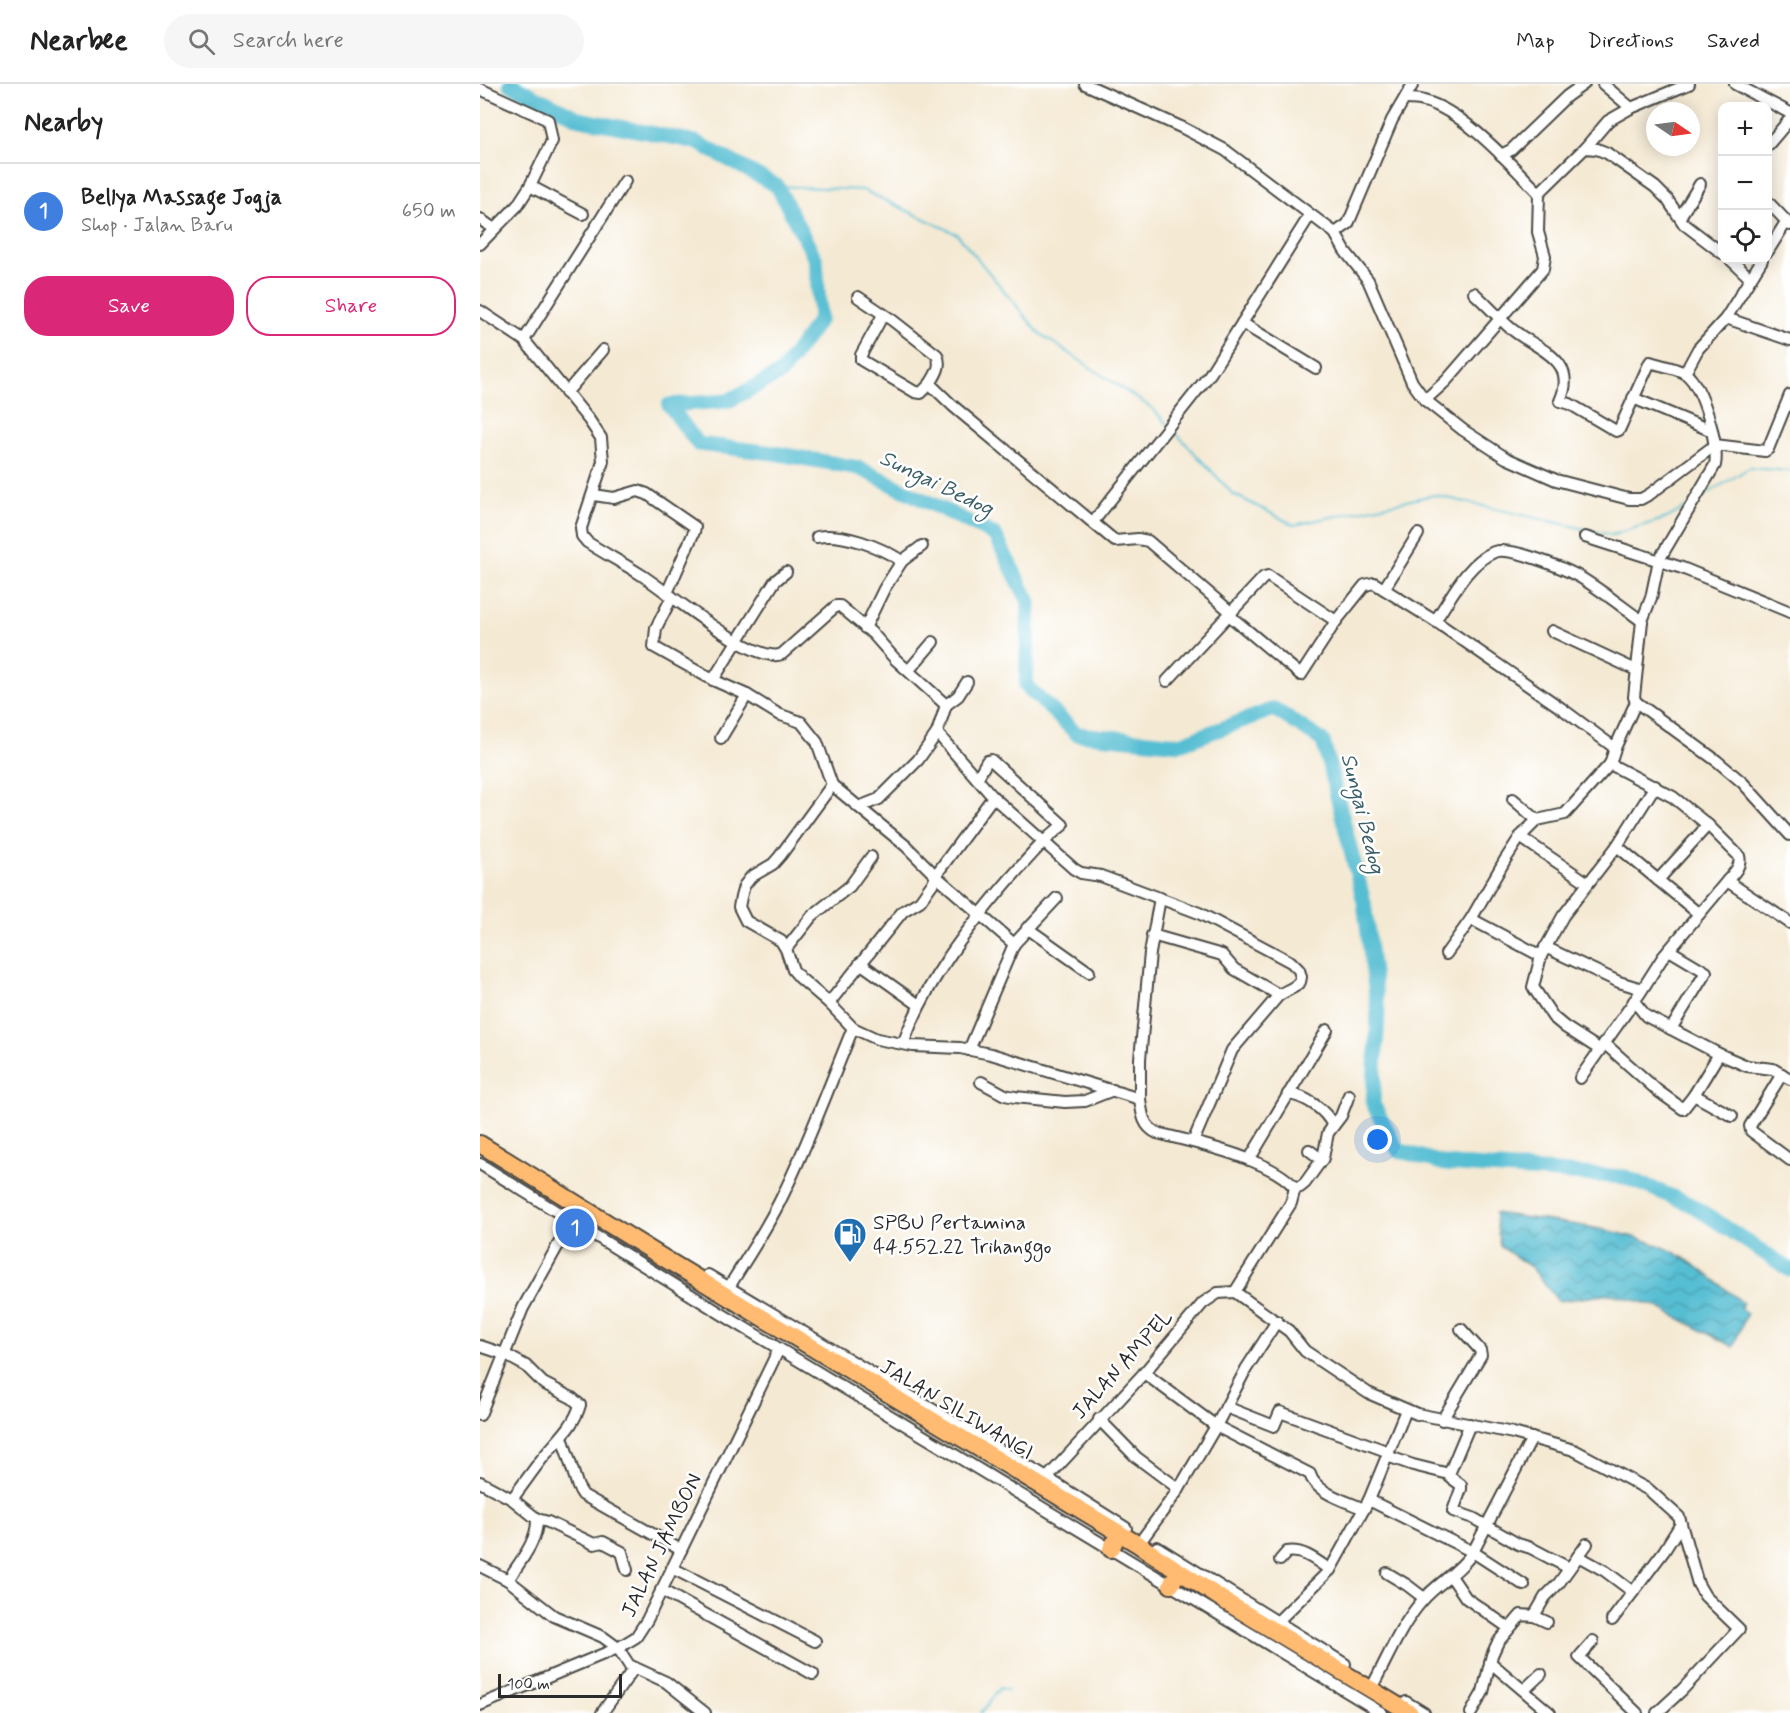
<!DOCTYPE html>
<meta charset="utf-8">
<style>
:root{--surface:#fff;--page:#f6f6f6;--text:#222;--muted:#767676;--line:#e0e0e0;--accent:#db2777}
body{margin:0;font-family:Mynerve,sans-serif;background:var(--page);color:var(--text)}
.controls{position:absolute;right:18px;top:18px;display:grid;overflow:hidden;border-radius:12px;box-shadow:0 3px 15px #0003}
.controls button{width:54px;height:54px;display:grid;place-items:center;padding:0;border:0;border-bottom:2px solid var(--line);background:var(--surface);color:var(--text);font:30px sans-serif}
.compass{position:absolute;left:1166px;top:18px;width:54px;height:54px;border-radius:50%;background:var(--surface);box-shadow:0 3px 15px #0003;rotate:103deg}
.scale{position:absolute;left:18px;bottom:15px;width:124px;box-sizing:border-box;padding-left:6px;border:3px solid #2b2b2b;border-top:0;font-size:16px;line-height:21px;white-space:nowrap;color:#2b2b2b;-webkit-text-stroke:4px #fff;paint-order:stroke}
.you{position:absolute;left:898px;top:1056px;width:21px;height:21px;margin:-15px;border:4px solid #fff;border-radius:50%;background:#1a73e8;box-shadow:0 0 0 9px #1a73e833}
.badge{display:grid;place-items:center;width:39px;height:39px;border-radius:50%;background:var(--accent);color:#fff;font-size:20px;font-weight:700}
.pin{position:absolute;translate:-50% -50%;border:3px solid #fff;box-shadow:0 2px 6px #0006}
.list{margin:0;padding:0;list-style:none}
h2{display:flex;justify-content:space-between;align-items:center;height:78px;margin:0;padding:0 24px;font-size:26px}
h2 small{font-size:20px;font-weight:400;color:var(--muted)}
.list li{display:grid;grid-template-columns:39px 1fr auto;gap:18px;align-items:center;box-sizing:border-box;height:96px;padding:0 24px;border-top:2px solid var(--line)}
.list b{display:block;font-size:22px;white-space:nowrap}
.list p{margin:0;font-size:20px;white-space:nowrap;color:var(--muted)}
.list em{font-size:20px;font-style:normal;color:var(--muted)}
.actions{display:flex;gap:12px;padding:18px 24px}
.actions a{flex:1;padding:14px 0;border:2px solid var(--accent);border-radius:24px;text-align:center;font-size:21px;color:var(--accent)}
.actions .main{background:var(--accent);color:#fff}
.icon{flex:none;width:33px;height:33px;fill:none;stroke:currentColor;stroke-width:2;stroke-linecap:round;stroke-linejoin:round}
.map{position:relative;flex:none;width:1310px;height:1629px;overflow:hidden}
header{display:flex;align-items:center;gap:36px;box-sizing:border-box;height:84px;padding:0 30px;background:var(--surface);border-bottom:2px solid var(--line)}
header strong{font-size:28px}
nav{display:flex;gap:33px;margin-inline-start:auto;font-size:21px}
.search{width:420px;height:54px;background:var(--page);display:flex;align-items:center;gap:15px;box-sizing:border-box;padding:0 21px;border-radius:33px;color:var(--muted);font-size:22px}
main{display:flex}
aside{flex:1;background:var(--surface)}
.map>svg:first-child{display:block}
</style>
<header>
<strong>Nearbee</strong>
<div class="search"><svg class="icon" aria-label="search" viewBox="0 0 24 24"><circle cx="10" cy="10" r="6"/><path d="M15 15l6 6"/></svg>Search here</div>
<nav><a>Map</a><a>Directions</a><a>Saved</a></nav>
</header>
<main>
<aside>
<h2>Nearby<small></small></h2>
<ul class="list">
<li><span class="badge" style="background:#3f7fe0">1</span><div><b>Bellya Massage Jogja</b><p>Shop · Jalan Baru</p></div><em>650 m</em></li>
</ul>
<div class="actions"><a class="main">Save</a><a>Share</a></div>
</aside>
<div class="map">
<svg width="1310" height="1629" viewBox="0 0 1310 1629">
<defs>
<pattern id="water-waves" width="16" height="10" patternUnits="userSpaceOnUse" patternTransform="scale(1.5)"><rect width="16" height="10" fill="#56bed3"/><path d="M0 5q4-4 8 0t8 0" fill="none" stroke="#479bab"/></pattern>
</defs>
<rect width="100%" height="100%" fill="#fff"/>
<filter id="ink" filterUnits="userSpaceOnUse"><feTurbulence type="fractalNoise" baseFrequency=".0167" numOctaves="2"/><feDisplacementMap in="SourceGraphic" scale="12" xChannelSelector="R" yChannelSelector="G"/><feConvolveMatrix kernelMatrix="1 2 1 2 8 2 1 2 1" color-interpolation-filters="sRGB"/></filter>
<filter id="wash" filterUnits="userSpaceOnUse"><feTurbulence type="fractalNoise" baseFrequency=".008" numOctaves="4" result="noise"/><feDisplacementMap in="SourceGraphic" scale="24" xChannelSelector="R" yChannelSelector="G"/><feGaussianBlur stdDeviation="1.35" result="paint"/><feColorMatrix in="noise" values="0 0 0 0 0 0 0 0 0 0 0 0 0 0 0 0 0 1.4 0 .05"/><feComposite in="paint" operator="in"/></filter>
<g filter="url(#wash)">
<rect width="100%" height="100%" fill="#f4e9d3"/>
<path fill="url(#water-waves)" stroke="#40747f" stroke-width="1.5" d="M 1015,1129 C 1070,1138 1132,1142 1183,1163 C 1213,1176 1238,1199 1263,1219 L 1260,1224 L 1267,1229 L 1253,1263 L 1176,1222 L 1132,1210 L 1078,1217 L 1052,1184 L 1020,1162 Z"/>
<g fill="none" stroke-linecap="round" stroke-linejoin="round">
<g stroke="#56bed3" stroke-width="2">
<path d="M 297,102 L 383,106 L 477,150 L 559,249 L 673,325 L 686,339"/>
<path d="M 692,345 L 753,410 L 814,441 L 954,411 L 1132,451 L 1187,434 L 1205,424"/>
<path d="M 1222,413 L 1269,384 L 1310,387"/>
<path d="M 501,1629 L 520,1604 L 528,1606"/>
</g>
<path stroke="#56bed3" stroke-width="15" d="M 30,0 L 100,35 L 216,58 L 297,102 L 336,176 L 340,235 L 301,289 L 248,317 L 189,321 L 218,360 L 294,369 L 379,384 L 515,451 L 549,518 L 546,602 L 597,650 L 700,660 L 794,625 L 843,657 L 884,818 L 898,928 L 893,1020 L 918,1066 L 965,1080 L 1145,1093 L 1212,1121 L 1310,1186"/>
</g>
</g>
<g filter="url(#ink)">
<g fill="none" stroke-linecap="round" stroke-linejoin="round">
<defs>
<g id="minor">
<path d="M 605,0 L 703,44 L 745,66 L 855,149 L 868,140 L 912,36 L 933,0"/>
<path d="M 1123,0 L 1151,24"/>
<path d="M 1255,0 L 1310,29"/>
<path d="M 0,5 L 68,36 L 72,57 L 50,102 L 37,122 L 0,160"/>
<path d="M 926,15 C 932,15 938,15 944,17 C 984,27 1030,80 1059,109 L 1058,148 L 1065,172 L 1063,185 L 966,297 L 945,316"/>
<path d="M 1288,61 L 1310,35"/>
<path d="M 1105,64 L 1128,37 L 1151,24 L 1209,0"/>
<path d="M 1021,71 L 1031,66 L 1087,12 L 1104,0"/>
<path d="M 50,102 L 103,130"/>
<path d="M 1059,109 L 1105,64 L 1117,65 L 1127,69 L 1175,103 L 1187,115 L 1204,140 L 1242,169"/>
<path d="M 1288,118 L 1310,141"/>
<path d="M 1200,133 L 1220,100"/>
<path d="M 0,135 L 14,145"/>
<path d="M 855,149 L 865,167 L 888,196 L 932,298 L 945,316 L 983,346 L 1026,374 L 1076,396 L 1149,415 L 1161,415 L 1170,410 L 1235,361 L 1285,367 L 1288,365 L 1310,311"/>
<path d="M 1288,167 L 1306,138"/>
<path d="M 1251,176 L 1270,194"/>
<path d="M 994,209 C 1006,220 1016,231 1028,242 C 1053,265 1100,273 1080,317 L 1090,320 L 1136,347 L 1139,346 L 1170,278 C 1179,281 1200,285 1206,290 C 1223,303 1239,361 1235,381 L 1179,476 L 1171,514 L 1162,537 L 1154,613 L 1156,618 L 1237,677 L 1263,699 L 1310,751"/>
<path d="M 378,213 L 412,236 L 457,271 C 462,282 456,290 450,300 L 473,322 L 635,457 L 658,455 L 668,457 L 752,529"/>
<path d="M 0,227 L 44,256 L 109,336 L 121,354 L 123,377 L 121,384 L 101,444 L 102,452 L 107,458 C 125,470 145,480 163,492 C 188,508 276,582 302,570 L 356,522 L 360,522 L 393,550 L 415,575 L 466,621 L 457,649 L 438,676 L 399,715 L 379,723"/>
<path d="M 403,231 L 381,271 L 381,276 L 435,308 L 441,309 L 450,300"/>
<path d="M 1246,234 L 1310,256"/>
<path d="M 762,239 L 836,284"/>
<path d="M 44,256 L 145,97"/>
<path d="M 1205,289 L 1218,265 L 1246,234 L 1282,176"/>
<path d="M 86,309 L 123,266"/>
<path d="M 1153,314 L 1232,347"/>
<path d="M 114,411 L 134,414 L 158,407 L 167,410 L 215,443 L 214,448 L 187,509"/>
<path d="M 613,438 L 730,290 L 830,131"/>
<path d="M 337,453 C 363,448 400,463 422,477"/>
<path d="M 1105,453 L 1202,484 L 1310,528"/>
<path d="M 306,488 L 295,497 L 233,596 L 267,611 L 298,630 L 321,638 L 337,658 L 352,701 L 426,762 L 457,793 L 534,860 L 489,966"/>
<path d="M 904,505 L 938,450"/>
<path d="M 192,513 L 176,544 L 174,563 L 233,596"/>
<path d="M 750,532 L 821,591 L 856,537"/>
<path d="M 955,537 C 971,514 987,479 1014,468 C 1030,462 1083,484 1098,492 C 1120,505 1141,522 1162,537"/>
<path d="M 385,544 L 404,505 L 422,477 L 442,462"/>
<path d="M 1072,547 L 1156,586"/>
<path d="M 429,586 L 453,558"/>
<path d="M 687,597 L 784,493 L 788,492 L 856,537 L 885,501 L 894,499 L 955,537 L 1081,624 L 1135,664 L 1156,618"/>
<path d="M 466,621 L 478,612 L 487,598"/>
<path d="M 457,649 L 513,713 L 594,785 L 601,789 L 621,792 L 719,829 L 811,878 L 819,886 L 821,893 L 820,898 L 814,903 L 799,911 L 752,966 L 713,1058"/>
<path d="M 241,654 L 267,611"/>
<path d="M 1130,680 L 1193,713 L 1228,741 L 1259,772 C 1262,782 1253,790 1247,797 L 1310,839"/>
<path d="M 352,701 L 300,772 L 293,780 L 271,793 L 264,802 L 261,813 L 259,823 L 266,837 L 301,857 L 306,865 L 313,886 L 320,894 L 349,919 L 373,944 L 397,955 L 433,962 L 480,964 L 511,970 L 660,1015 C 662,1030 663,1042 677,1049 C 713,1058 792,1075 815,1104 L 811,1119 L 755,1208"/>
<path d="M 1175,702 L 1137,762 L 1219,830"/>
<path d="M 1033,715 L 1057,736"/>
<path d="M 1040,753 L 1108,799"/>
<path d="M 455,792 L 513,713"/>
<path d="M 1178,796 L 1228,741"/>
<path d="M 991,835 L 1061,872"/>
<path d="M 547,844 L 609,888"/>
<path d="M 672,851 L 742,871 L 754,885 L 799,911"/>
<path d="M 534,860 L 577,814"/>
<path d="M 1065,863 L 1139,898 L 1162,905"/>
<path d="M 306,865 L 332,832 L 370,802 L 391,773"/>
<path d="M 1189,866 L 1226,888 L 1191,945"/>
<path d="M 966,870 L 991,835 L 1025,776 L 1040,753 L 1057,736 L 1085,730 L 1130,680 L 1135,664"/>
<path d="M 380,879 L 439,921"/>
<path d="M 1154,917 L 1166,932 L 1239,970 L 1267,982 L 1293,985 L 1310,995"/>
<path d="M 349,919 L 423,827 L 440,817 L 457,793"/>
<path d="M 1124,959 L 1178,1007 L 1203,1025 L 1214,1011 L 1239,970"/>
<path d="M 423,960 C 445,899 486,846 528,797 C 546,777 562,757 583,741 L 511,676 L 507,677 L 497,695"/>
<path d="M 1119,965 L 1085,943 L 1073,933 L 1053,903 L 1061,872 L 1083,832 L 1137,762"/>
<path d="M 1302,990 L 1270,1042 L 1271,1047 L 1310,1076"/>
<path d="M 1100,994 L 1160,909 L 1183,873 L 1247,797"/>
<path d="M 501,998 L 525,1011 L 535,1013 L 585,1018 L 605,1017 L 633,1006"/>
<path d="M 808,1010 C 826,1012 846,1026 853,1042"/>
<path d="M 1214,1011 L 1252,1032"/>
<path d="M 660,1015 L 660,975 L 670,869 L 680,814"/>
<path d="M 829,1066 L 842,1076"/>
<path d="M 769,1076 L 847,946"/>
<path d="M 0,1080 L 240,1229 L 902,1629"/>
<path d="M 815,1104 L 820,1103 L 825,1099 L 843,1074 L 848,1049 L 861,1032 L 869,1011"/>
<path d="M 228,1191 L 567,1394 L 646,1444"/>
<path d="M 249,1203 C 266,1175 285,1147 300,1117 C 328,1061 349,1002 373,944"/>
<path d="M 755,1208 L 809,1247 L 825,1267 L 888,1309 L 937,1330 L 1033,1349 L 1094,1366 L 1169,1406 L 1199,1433 L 1218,1500 L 1225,1512 L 1259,1545 L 1202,1606 L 1177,1629"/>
<path d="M 0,1262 L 24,1270 L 46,1282 L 63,1299 L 92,1314 L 100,1321 C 94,1343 75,1358 61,1376 C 51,1389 42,1402 32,1415"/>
<path d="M 664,1289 L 736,1342 L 830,1390 C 835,1409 867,1417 884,1425"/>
<path d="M 746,1323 L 794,1342 L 800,1328 L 909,1368"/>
<path d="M 0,1331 L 43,1224 L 92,1136"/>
<path d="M 619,1335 L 656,1373 L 699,1405"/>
<path d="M 962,1336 L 1001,1271 L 1000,1266 L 981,1245"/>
<path d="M 990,1340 L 969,1390 L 970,1393 L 981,1401 L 981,1405 L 973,1427 L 993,1434 L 1038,1460 L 1051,1464 L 1089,1484"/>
<path d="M 82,1353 L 98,1403 L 103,1411 L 201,1466"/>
<path d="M 907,1372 L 933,1381 L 969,1390"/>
<path d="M 567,1394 L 664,1289 L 723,1219 L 738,1209 L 755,1208"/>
<path d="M 0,1398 L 32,1415 L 57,1435 C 58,1457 39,1479 28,1496 L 74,1532 L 123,1553 L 138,1564 L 149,1581 L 186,1598 L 225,1629"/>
<path d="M 889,1416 L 993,1468 L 1044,1501"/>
<path d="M 57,1435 L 68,1438 L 114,1460 L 123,1458 L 142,1468 L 147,1486"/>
<path d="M 663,1454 L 699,1405 L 736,1342 L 766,1285 L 797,1237"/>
<path d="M 677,1463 L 865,1580"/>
<path d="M 1098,1472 L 1125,1487 L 1153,1508"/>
<path d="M 800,1476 L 807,1468 C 823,1465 837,1477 850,1486"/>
<path d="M 0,1482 L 28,1496"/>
<path d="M 192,1484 L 335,1557"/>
<path d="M 907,1489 L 927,1501 L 944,1514"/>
<path d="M 971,1492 L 986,1514 L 1029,1544"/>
<path d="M 181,1506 L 333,1590"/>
<path d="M 1054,1532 L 1067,1538"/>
<path d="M 1132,1536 L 1184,1467 L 1201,1440"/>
<path d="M 797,1538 L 850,1486 L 889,1416 L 926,1326"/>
<path d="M 1113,1557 L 1099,1573 L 1157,1629"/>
<path d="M 1010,1578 L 1070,1629"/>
<path d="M 894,1599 C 909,1571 921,1541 942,1517 C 957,1499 979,1489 993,1468 L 1052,1354"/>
<path d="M 1044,1606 L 1061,1590"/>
<path d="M 926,1618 L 944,1629"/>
<path d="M 0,1621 L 138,1564 L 156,1553 L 167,1536 L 299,1265"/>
<path d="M 122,1629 L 154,1584"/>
<path d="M 991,1629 L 1003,1608 L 1012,1571 L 1018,1558 L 1041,1531 L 1054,1532 L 1065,1513 L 1079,1499 L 1107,1460"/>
</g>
<g id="highway">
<path d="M 0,1060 L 182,1173 L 659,1461 L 748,1519 L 930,1629"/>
<path d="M 631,1465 L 634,1459"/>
<path d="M 691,1501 L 694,1495"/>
</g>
</defs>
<use href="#minor" stroke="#494844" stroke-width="14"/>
<use href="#highway" stroke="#494844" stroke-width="20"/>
<use href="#minor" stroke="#fff" stroke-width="10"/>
<use href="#highway" stroke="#ffbb71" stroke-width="16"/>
</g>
</g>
<defs>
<symbol id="fuel-pin" viewBox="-11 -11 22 30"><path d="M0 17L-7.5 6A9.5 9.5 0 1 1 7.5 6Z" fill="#1f6fb2" stroke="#fff"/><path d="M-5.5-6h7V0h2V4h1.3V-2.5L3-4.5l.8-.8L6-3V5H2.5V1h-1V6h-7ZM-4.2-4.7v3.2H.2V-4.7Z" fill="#fff"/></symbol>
</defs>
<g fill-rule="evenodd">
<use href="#fuel-pin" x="351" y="1131" width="38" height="52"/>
</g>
<g text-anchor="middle" stroke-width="5" stroke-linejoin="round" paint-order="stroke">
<g font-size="21" fill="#2b2b2b" stroke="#fff" text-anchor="start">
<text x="393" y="1145">SPBU Pertamina<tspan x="393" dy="24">44.552.22 Trihanggo</tspan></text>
</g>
<g font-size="21" fill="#2b2b2b" stroke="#fff">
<text transform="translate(642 1280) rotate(-48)" y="7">JALAN AMPEL</text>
<text transform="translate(477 1325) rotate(31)" y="7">JALAN SILIWANGI</text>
<text transform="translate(181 1461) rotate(-64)" y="7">JALAN JAMBON</text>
</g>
<g font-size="22" font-style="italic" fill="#3a5e66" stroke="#fff">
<text transform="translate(457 398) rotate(26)" y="8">Sungai Bedog</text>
<text transform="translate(884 729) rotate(76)" y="8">Sungai Bedog</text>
</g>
</g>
</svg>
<div class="controls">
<button>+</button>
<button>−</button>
<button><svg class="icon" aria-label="locate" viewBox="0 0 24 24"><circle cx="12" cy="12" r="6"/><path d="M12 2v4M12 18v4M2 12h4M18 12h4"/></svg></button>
</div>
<svg class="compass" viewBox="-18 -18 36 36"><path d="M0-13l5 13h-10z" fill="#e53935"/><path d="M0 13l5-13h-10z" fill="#767676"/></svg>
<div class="scale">100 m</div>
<div class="you"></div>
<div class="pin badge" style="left:95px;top:1144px;background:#3f7fe0">1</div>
</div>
</main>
